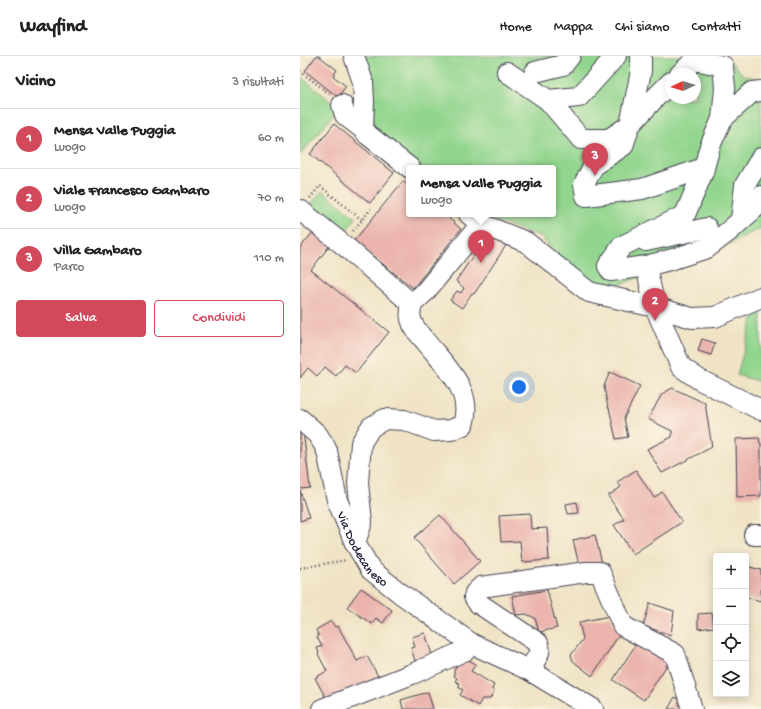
<!DOCTYPE html>
<html lang="it">
<meta charset="utf-8">
<style>
:root{--surface:#fff;--page:#f6f6f6;--text:#222;--muted:#767676;--line:#e0e0e0;--accent:#d1495b}
body{margin:0;font-family:"Gochi Hand",sans-serif;background:var(--page);color:var(--text)}
.controls{position:absolute;right:12px;bottom:12px;display:grid;overflow:hidden;border-radius:4px;box-shadow:0 2px 10px #0003}
.controls button{width:36px;height:36px;display:grid;place-items:center;padding:0;border:0;border-bottom:1px solid var(--line);background:var(--surface);color:var(--text);font:20px sans-serif}
.compass{position:absolute;left:365px;top:12px;width:36px;height:36px;border-radius:50%;background:var(--surface);box-shadow:0 2px 10px #0003;rotate:266deg}
.you{position:absolute;left:219px;top:331px;width:14px;height:14px;margin:-10px;border:3px solid #fff;border-radius:50%;background:#1a73e8;box-shadow:0 0 0 6px #1a73e833}
.badge{display:grid;place-items:center;width:26px;height:26px;border-radius:50%;background:var(--accent);color:#fff;font-size:13px;font-weight:700}
.pin{position:absolute;translate:-50% -33px;filter:drop-shadow(0 1px 2px #0008)}
.pin::after{content:'';position:absolute;top:21px;width:14px;height:12px;background:inherit;clip-path:polygon(0 0,100% 0,50% 100%)}
.popup{position:absolute;left:106px;top:109px;width:150px;height:52px;box-sizing:border-box;display:grid;place-content:center;border-radius:4px;background:var(--surface);filter:drop-shadow(0 1px 3px #0005);font-size:13px;white-space:nowrap;color:var(--muted)}
.popup b{font-size:15px;color:var(--text)}
.popup::after{content:'';position:absolute;left:50%;top:100%;margin-left:-8px;border:8px solid transparent;border-top-color:var(--surface)}
.list{margin:0;padding:0;list-style:none}
h2{display:flex;justify-content:space-between;align-items:center;height:52px;margin:0;padding:0 16px;font-size:17px}
h2 small{font-size:13px;font-weight:400;color:var(--muted)}
.list li{display:grid;grid-template-columns:26px 1fr auto;gap:12px;align-items:center;box-sizing:border-box;height:60px;padding:0 16px;border-top:1px solid var(--line)}
.list b{display:block;font-size:15px;white-space:nowrap}
.list p{margin:0;font-size:13px;white-space:nowrap;color:var(--muted)}
.list em{font-size:13px;font-style:normal;color:var(--muted)}
.actions{display:flex;gap:8px;padding:12px 16px}
.actions a{flex:1;padding:9px 0;border:1px solid var(--accent);border-radius:4px;text-align:center;font-size:14px;color:var(--accent)}
.actions .main{background:var(--accent);color:#fff}
.icon{flex:none;width:22px;height:22px;fill:none;stroke:currentColor;stroke-width:2;stroke-linecap:round;stroke-linejoin:round}
.map{position:relative;flex:none;width:461px;height:653px;overflow:hidden}
header{display:flex;align-items:center;gap:24px;box-sizing:border-box;height:56px;padding:0 20px;background:var(--surface);border-bottom:1px solid var(--line)}
header strong{font-size:19px}
nav{display:flex;gap:22px;margin-inline-start:auto;font-size:14px}
main{display:flex}
aside{flex:1;background:var(--surface)}
.map>svg:first-child{display:block}
</style>
<header>
<strong>Wayfind</strong>
<nav><a>Home</a><a>Mappa</a><a>Chi siamo</a><a>Contatti</a></nav>
</header>
<main>
<aside>
<h2>Vicino<small>3 risultati</small></h2>
<ul class="list">
<li><span class="badge">1</span><div><b>Mensa Valle Puggia</b><p>Luogo</p></div><em>60 m</em></li>
<li><span class="badge">2</span><div><b>Viale Francesco Gambaro</b><p>Luogo</p></div><em>70 m</em></li>
<li><span class="badge">3</span><div><b>Villa Gambaro</b><p>Parco</p></div><em>110 m</em></li>
</ul>
<div class="actions"><a class="main">Salva</a><a>Condividi</a></div>
</aside>
<div class="map">
<svg width="461" height="653" viewBox="0 0 461 653">
<rect width="100%" height="100%" fill="#fcf5e5"/>
<filter id="ink" filterUnits="userSpaceOnUse"><feTurbulence type="fractalNoise" baseFrequency=".025" numOctaves="2"/><feDisplacementMap in="SourceGraphic" scale="8" xChannelSelector="R" yChannelSelector="G"/><feConvolveMatrix kernelMatrix="1 2 1 2 8 2 1 2 1" color-interpolation-filters="sRGB"/></filter>
<filter id="wash" filterUnits="userSpaceOnUse"><feTurbulence type="fractalNoise" baseFrequency=".012" numOctaves="4" result="noise"/><feDisplacementMap in="SourceGraphic" scale="16" xChannelSelector="R" yChannelSelector="G"/><feGaussianBlur stdDeviation="0.9" result="paint"/><feColorMatrix in="noise" values="0 0 0 0 0 0 0 0 0 0 0 0 0 0 0 0 0 1.4 0 .05"/><feComposite in="paint" operator="in"/></filter>
<g filter="url(#wash)">
<rect width="100%" height="100%" fill="#f0e3c5"/>
<g fill="#92d58e" stroke="#5a7c64" fill-rule="evenodd">
<path d="M 65,0 L 426,0 L 443,19 L 461,24 L 461,172 L 383,211 L 347,218 L 319,229 L 296,230 L 279,222 L 240,180 L 182,161 L 179,158 L 253,158 L 253,112 L 117,112 L 74,80 L 70,13 ZM 371,18 L 395,18 L 395,42 L 371,42 Z"/>
<path d="M 1,21 L 39,52 L 0,99 L 0,22 Z"/>
<path d="M 22,135 L 56,162 L 42,179 L 8,152 Z"/>
<path d="M 456,252 L 461,254 L 461,326 L 437,319 Z"/>
</g>
<g id="blocks">
<g fill="#ebb4ad">
<path d="M 16,0 L 19,0 L 37,14 L 33,20 L 46,30 L 38,41 L 5,15 Z"/>
<path d="M 34,68 L 94,117 L 70,147 L 10,98 Z"/>
<path d="M 103,125 L 109,130 L 109,158 L 144,158 L 161,173 L 113,232 L 54,185 Z"/>
<path d="M 14,175 L 30,189 L 11,214 L 89,276 L 56,317 L 45,309 L 36,320 L 25,311 L 17,320 L 8,312 L 0,322 L 0,192 Z"/>
<path d="M 189,176 L 207,188 L 174,238 L 172,237 L 162,252 L 150,244 L 157,235 L 161,237 L 164,232 L 156,225 Z"/>
<path d="M 402,283 L 415,287 L 411,299 L 398,295 Z"/>
<path d="M 310,316 L 340,330 L 324,362 L 328,381 L 316,383 L 309,352 L 308,352 L 304,330 Z"/>
<path d="M 372,332 L 405,347 L 412,391 L 362,417 L 347,393 L 372,381 L 372,375 L 348,363 L 362,338 Z"/>
<path d="M 0,374 L 3,374 L 10,432 L 0,433 Z"/>
<path d="M 459,382 L 460,387 L 461,387 L 461,440 L 437,441 L 436,383 Z"/>
<path d="M 336,414 L 354,442 L 362,436 L 382,466 L 333,498 L 314,469 L 324,463 L 308,440 L 321,431 L 317,426 Z"/>
<path d="M 0,434 L 9,462 L 0,465 Z"/>
<path d="M 277,446 L 279,457 L 268,458 L 266,448 Z"/>
<path d="M 230,458 L 231,473 L 247,472 L 249,504 L 222,506 L 220,485 L 201,486 L 199,460 Z"/>
<path d="M 140,459 L 180,505 L 154,528 L 114,482 Z"/>
<path d="M 295,479 L 302,507 L 280,513 L 273,484 Z"/>
<path d="M 446,510 L 461,514 L 461,545 L 446,541 Z"/>
<path d="M 61,532 L 92,554 L 83,567 L 76,562 L 72,568 L 47,551 Z"/>
<path d="M 247,534 L 257,572 L 239,576 L 235,562 L 226,558 L 216,559 L 212,540 Z"/>
<path d="M 350,547 L 374,555 L 371,579 L 343,570 Z"/>
<path d="M 412,557 L 414,571 L 398,573 L 398,558 Z"/>
<path d="M 310,560 L 321,576 L 292,620 L 273,605 L 271,599 L 283,583 L 279,566 Z"/>
<path d="M 31,565 L 35,571 L 38,570 L 57,605 L 67,600 L 79,622 L 28,646 L 15,622 L 27,615 L 18,598 L 19,597 L 17,592 L 22,590 L 17,581 L 19,580 L 16,574 Z"/>
<path d="M 125,577 L 133,602 L 128,601 L 115,605 L 111,592 L 115,591 L 112,581 Z"/>
<path d="M 338,585 L 369,606 L 344,644 L 313,624 Z"/>
<path d="M 165,602 L 176,608 L 171,615 L 194,629 L 192,633 L 194,636 L 190,643 L 182,643 L 178,650 L 160,639 L 163,634 L 158,631 L 160,628 L 155,625 L 157,622 L 154,620 L 154,614 L 160,605 Z"/>
<path d="M 128,636 L 133,653 L 103,653 L 101,644 Z"/>
<path d="M 375,641 L 388,650 L 386,653 L 368,653 Z"/>
</g>
</g>
</g>
<g filter="url(#ink)">
<use href="#blocks" fill-opacity="0" stroke="#413f50" stroke-width="1"/>
<g fill="none" stroke-linecap="round" stroke-linejoin="round">
<defs>
<g id="minor">
<path d="M 54,0 L 63,26 L 64,45 L 63,73 L 68,79 L 110,112"/>
<path d="M 341,0 L 341,15 L 330,69 L 323,90 L 294,109 L 284,128 L 286,140 L 342,133 L 404,112"/>
<path d="M 207,16 L 248,44 L 281,83 L 309,83 L 330,69 L 356,41 L 371,26"/>
<path d="M 235,16 L 263,9 L 270,0"/>
<path d="M 380,18 L 395,4 L 414,8 L 423,10 L 425,32 L 422,63 L 410,90 L 403,116 L 385,159 L 322,190 L 308,210 L 311,215 L 346,210 L 355,251 L 392,262 L 415,261 L 461,241"/>
<path d="M 248,44 L 279,41 L 316,0"/>
<path d="M 42,49 L 45,59 L 63,73"/>
<path d="M 422,63 L 452,36 L 461,35"/>
<path d="M 0,154 L 46,191 L 112,248"/>
<path d="M 169,158 L 181,168 L 226,186 L 289,236 L 355,251 L 381,311 L 400,324 L 461,354"/>
<path d="M 441,164 L 445,129 L 461,102"/>
<path d="M 346,185 L 407,172"/>
<path d="M 346,210 L 373,203 L 407,192 L 429,175 L 458,149 L 461,140"/>
<path id="s1" d="M 0,363 L 17,378 L 23,387 L 27,395 L 37,444 L 55,487 L 71,514 L 100,537 L 172,588 L 229,614 L 293,653"/>
<path d="M 454,479 L 461,479"/>
<path d="M 55,487 L 62,466 L 58,427 L 61,387 L 71,371 L 85,363 L 104,364 L 134,375 L 151,374 L 163,369 C 174,335 146,311 126,286 C 120,279 113,272 111,263 C 110,259 111,252 112,248 L 125,236 L 181,168"/>
<path d="M 229,614 C 234,605 243,597 238,587 L 178,547 L 174,541 L 175,537 L 181,531 L 286,516 L 300,516 L 323,570 L 375,598 L 392,653"/>
<path d="M 22,653 L 112,618 L 166,594 L 172,588"/>
</g>
</defs>
<use href="#minor" stroke="#413f50" stroke-width="22"/>
<g stroke="#413f50" stroke-width="2.5" stroke-dasharray="1 3" stroke-linecap="butt">
<path d="M 0,15 L 31,39"/>
<path d="M 10,142 L 20,130 L 62,164"/>
<path d="M 53,175 L 71,153"/>
<path d="M 0,512 L 47,504"/>
</g>
<use href="#minor" stroke="#fff" stroke-width="20"/>
</g>
</g>
<g text-anchor="middle" stroke-width="3" stroke-linejoin="round" paint-order="stroke">
<g font-size="13" fill="#22223b" stroke="#fcf5e5">
<text dy="5" stroke="none"><textPath href="#s1" startOffset="148">Via Dodecaneso</textPath></text>
</g>
</g>
</svg>
<div class="controls">
<button>+</button>
<button>−</button>
<button><svg class="icon" aria-label="locate" viewBox="0 0 24 24"><circle cx="12" cy="12" r="6"/><path d="M12 2v4M12 18v4M2 12h4M18 12h4"/></svg></button>
<button><svg class="icon" aria-label="layers" viewBox="0 0 24 24"><path d="M12 4l9 5-9 5-9-5zM3 14l9 5 9-5"/></svg></button>
</div>
<svg class="compass" viewBox="-18 -18 36 36"><path d="M0-13l5 13h-10z" fill="#e53935"/><path d="M0 13l5-13h-10z" fill="#767676"/></svg>
<div class="you"></div>
<div class="pin badge" style="left:181px;top:207px">1</div>
<div class="popup"><b>Mensa Valle Puggia</b>Luogo</div>
<div class="pin badge" style="left:355px;top:265px">2</div>
<div class="pin badge" style="left:295px;top:120px">3</div>
</div>
</main>
